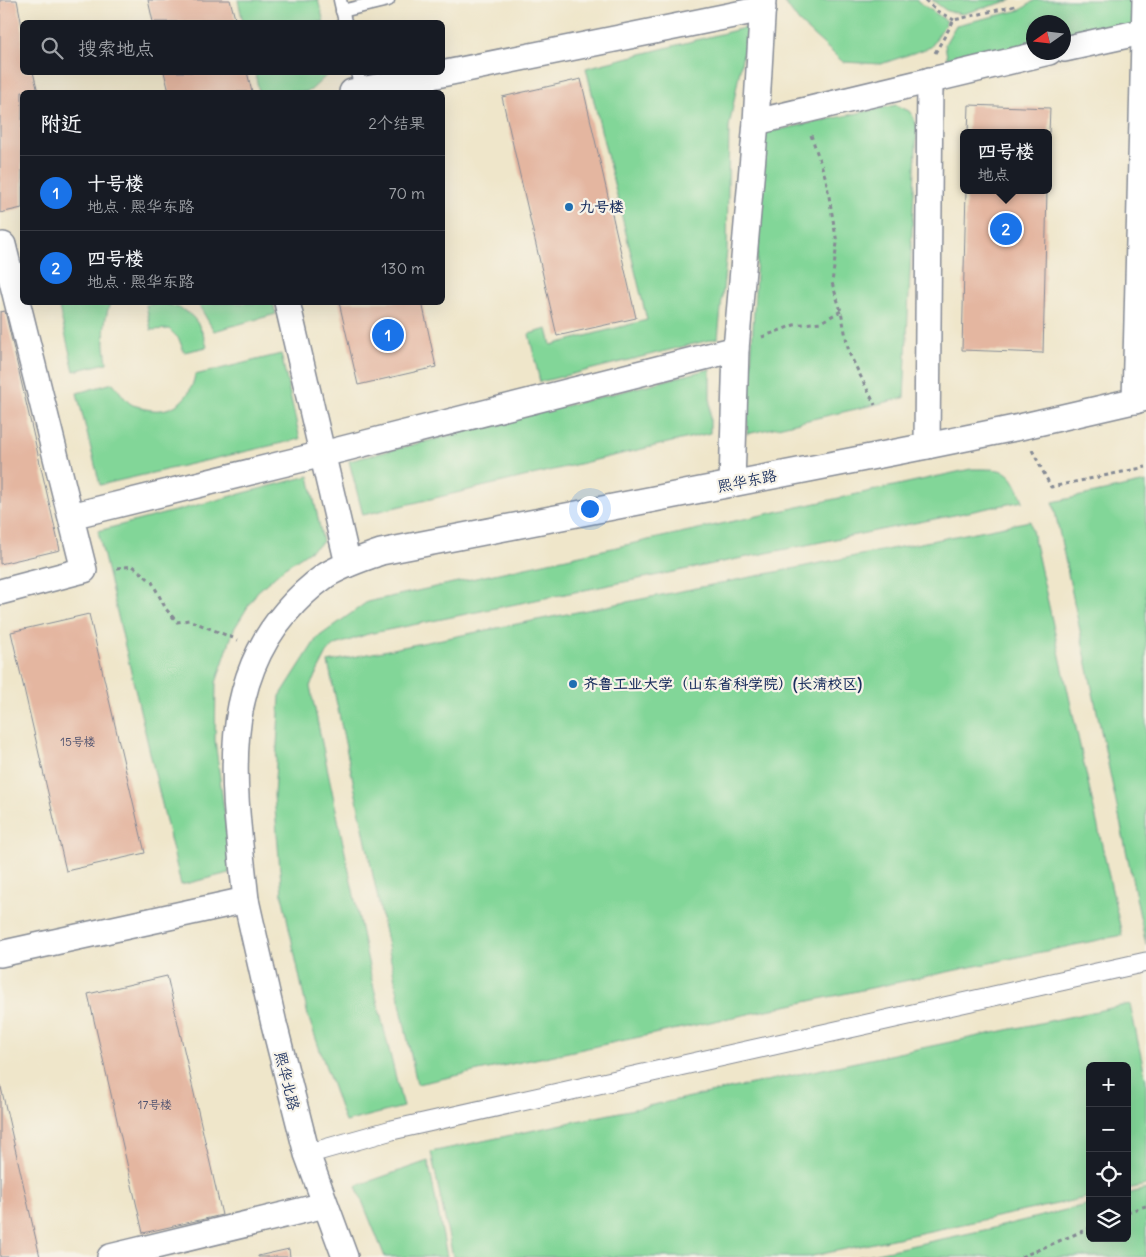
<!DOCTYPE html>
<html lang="zh">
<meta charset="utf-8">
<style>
:root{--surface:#171b24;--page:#20242c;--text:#f1f3f6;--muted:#9ea1a6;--line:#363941;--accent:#1a73e8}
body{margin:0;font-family:Delius,"LXGW WenKai TC",sans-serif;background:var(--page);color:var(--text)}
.controls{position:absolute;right:15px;bottom:15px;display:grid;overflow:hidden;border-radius:8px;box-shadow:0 5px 20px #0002}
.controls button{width:45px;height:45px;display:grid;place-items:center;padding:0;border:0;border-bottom:1px solid var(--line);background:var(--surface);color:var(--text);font:25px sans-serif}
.compass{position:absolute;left:1026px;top:15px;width:45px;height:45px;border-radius:50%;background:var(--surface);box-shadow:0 5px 20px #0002;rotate:256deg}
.you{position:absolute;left:589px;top:508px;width:18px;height:18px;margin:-12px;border:4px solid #fff;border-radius:50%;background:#1a73e8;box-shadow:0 0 0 8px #1a73e833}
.badge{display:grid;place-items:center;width:32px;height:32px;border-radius:50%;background:var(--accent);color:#fff;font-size:16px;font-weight:700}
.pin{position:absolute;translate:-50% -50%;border:2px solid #fff;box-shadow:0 1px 5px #0006}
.popup{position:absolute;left:960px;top:129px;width:92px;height:65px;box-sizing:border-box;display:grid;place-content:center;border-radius:8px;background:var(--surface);filter:drop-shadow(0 1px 4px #0005);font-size:16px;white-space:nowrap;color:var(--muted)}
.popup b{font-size:19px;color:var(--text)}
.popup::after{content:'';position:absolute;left:50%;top:100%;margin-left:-10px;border:10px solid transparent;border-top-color:var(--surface)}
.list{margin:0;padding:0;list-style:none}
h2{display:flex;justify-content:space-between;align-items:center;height:65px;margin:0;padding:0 20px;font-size:21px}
h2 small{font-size:16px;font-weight:400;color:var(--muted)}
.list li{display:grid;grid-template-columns:32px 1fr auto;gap:15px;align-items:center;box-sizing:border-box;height:75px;padding:0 20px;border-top:1px solid var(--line)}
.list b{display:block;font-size:19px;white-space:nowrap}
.list p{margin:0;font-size:16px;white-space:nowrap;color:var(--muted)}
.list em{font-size:16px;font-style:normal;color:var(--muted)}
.icon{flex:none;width:28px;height:28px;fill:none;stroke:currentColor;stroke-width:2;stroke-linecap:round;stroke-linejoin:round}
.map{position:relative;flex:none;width:1146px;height:1257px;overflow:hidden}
.search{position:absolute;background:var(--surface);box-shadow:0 5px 20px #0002;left:20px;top:20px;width:425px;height:55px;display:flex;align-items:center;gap:12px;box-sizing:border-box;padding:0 18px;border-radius:8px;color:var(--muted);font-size:19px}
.panel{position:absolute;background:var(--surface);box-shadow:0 5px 20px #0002;left:20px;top:90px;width:425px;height:215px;border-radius:8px}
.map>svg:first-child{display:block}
</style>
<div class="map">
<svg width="1146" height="1257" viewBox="0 0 1146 1257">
<rect width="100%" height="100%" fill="#f7f3e8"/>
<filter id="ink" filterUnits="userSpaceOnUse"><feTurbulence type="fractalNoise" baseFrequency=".02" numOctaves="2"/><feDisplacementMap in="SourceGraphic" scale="10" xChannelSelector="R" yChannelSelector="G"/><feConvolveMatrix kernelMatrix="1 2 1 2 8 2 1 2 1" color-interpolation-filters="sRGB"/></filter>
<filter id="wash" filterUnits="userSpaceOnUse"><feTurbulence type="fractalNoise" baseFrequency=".0096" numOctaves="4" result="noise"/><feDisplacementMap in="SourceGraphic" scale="20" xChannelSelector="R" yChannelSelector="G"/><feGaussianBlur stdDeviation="1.12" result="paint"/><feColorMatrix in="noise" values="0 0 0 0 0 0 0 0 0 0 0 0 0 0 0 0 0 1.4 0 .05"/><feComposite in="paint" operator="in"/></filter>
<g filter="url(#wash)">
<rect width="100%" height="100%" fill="#efe6ca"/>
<g fill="#82d698" stroke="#4e827b">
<path d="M 238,0 L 318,0 L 324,22 L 243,22 Z"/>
<path d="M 783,0 L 916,0 L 947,21 L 931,47 L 881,64 L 843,62 L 799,22 Z"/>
<path d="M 932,0 L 1012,0 L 962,14 L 947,11 Z"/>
<path d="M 1035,0 L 1138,0 L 1136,26 L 1064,43 L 1064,22 L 1034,22 L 1033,50 L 949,70 L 945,44 L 956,25 L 1021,10 Z"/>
<path d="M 748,27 L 729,127 L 727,250 L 718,338 L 540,382 L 529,334 L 547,329 L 551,345 L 647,320 L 586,68 Z"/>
<path d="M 255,73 L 255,72 L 326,73 L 326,76 L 311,90 L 306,92 L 259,92 Z"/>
<path d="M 896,105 L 911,112 L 917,126 L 904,398 L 747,434 L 764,133 Z"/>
<path d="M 58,303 L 110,303 C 102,326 104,339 107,363 L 74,371 Z"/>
<path d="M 159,303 C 190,308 199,318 207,347 L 184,352 L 179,339 L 169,329 L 151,330 L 146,305 Z"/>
<path d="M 196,303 L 273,303 L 276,314 L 214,331 L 200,307 Z"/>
<path d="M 281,354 L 300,439 L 100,485 L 77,393 L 113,383 C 119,390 124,399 131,404 C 134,406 139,406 142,408 C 169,416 190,402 195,375 Z"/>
<path d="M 710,369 L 710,433 L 363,515 L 349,461 Z"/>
<path d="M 971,469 C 1006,469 1010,467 1023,501 L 368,634 L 333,646 L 327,653 L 310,686 L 371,976 L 403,1107 L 345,1122 L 308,1016 L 282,895 L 274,796 L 280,696 L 317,638 L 367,602 Z"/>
<path d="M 309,476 L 323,542 L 285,567 L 257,592 L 234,629 L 216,683 L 215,740 L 225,817 L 229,873 L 181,885 L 98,531 Z"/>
<path d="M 1146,482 L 1146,945 L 1053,502 Z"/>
<path d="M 1030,521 L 1122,935 L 417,1084 L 328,662 Z"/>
<path d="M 1130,1004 L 1146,1080 L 1146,1185 L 1127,1189 L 1127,1066 L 1090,1066 L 1090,1197 L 808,1257 L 453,1257 L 431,1152 Z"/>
<path d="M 428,1161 L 447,1257 L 385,1257 L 356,1186 Z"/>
<path d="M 1146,1189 L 1146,1257 L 858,1257 L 989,1229 L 1090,1204 L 1090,1238 L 1127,1238 L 1127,1194 Z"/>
</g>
<g id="blocks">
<g fill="#e4b6a0">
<path d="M 0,0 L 17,0 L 22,26 L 22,72 L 33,72 L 38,92 L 22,92 L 22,208 L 0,213 Z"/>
<path d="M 148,0 L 230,0 L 236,22 L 153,22 Z"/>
<path d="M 164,72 L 247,72 L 252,92 L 169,92 Z"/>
<path d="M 581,79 L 636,318 L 557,336 L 502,97 Z"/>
<path d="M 969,105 L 1050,108 L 1049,133 L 968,133 Z"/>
<path d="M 966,190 L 1047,190 L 1043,353 L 962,350 Z"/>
<path d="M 339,302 L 422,302 L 436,367 L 358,385 Z"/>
<path d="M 5,311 L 60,550 L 0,564 L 0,312 Z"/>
<path d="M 89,614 L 145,853 L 66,871 L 11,632 Z"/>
<path d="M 167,976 L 222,1215 L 143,1233 L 88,994 Z"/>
<path d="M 0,1087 L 1,1087 L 40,1257 L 0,1257 Z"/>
<path d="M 289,1249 L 290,1257 L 258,1257 L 258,1256 Z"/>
</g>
</g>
</g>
<g filter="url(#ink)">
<use href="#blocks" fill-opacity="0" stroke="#858a94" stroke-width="1"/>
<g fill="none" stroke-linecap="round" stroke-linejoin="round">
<defs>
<g id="service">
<path d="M 340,0 L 345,22"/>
<path d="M 342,11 L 388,0"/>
<path d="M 357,72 L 361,90"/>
</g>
<path id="pedestrian" d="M 307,1154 L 392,1130 L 1146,962"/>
<g id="minor">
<path d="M 1064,49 L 1146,31"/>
<path d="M 352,92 L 763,9"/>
<path d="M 756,122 L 1049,52"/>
<path d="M 287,302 L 348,564"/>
<path d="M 1135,401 L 1145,0"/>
<path d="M 927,446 L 930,80"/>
<path d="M 732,484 L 736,349 L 756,122 L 763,0"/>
<path d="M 71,516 L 323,454 L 736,349"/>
<path d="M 0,592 L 84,570 L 3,245"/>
<path d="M 246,900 L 274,1024 L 307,1154 L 345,1257"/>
<path d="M 0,954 L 246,900 C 236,802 215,694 286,612 C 297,599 311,586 325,576 C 342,565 362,559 381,552 L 927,446 L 1020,427 L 1146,398"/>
<path d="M 110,1257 L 325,1205"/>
</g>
</defs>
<use href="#service" stroke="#858a94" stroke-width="15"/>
<use href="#pedestrian" stroke="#858a94" stroke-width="21"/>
<use href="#minor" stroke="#858a94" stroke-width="28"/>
<g stroke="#858a94" stroke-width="3" stroke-dasharray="4 4" stroke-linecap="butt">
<path d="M 925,0 L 937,11 L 954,20"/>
<path d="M 935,53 L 954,20 L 1015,6"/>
<path d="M 811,135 L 826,179 L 837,243 L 832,283 L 841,311 L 849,353 L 875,405"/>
<path d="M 762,337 L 794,325 L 821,322 L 841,311"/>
<path d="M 1032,450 L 1051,487 L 1146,467"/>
<path d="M 117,568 L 133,566 L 152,582 L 166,609 L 177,622 L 189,620 L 238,640"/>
<path d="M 1127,1212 L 1146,1206"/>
<path d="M 1021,1257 L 1090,1228"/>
</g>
<use href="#service" stroke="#fff" stroke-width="12"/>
<use href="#pedestrian" stroke="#fff" stroke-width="19"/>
<use href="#minor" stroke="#fff" stroke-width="25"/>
</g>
</g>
<g fill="#1f6fb2" stroke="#f7f3e8" stroke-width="2">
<circle cx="569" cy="207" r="5"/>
<circle cx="573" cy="684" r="5"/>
</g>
<g text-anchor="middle" stroke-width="4.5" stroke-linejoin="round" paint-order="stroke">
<g font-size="12" fill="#4d516e">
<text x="78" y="746">15号楼</text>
<text x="155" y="1109">17号楼</text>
</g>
<g font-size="15" font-weight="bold" fill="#1b2f5e" stroke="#f7f3e8" text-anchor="start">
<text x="579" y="212">九号楼</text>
<text x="583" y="689">齐鲁工业大学（山东省科学院）(长清校区)</text>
</g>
<g font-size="15" fill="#1b2f5e" stroke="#f7f3e8">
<text transform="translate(747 481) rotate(-11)" y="5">熙华东路</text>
<text transform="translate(287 1081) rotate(76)" y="5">熙华北路</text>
</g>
</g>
</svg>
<div class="controls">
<button>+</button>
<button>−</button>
<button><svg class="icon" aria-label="locate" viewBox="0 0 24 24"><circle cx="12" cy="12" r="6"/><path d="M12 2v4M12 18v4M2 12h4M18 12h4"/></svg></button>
<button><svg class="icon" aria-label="layers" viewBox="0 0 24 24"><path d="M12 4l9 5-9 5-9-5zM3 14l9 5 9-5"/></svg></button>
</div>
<svg class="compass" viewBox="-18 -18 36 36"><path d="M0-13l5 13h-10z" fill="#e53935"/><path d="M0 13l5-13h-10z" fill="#9ea1a6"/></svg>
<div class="you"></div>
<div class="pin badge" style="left:388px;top:335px">1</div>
<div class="pin badge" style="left:1006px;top:229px">2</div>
<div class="popup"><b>四号楼</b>地点</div>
<div class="search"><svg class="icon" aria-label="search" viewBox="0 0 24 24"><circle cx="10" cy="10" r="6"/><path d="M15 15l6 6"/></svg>搜索地点</div>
<section class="panel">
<h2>附近<small>2个结果</small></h2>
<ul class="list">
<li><span class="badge">1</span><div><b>十号楼</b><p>地点 · 熙华东路</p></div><em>70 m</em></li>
<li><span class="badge">2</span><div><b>四号楼</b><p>地点 · 熙华东路</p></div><em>130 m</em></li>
</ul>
</section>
</div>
